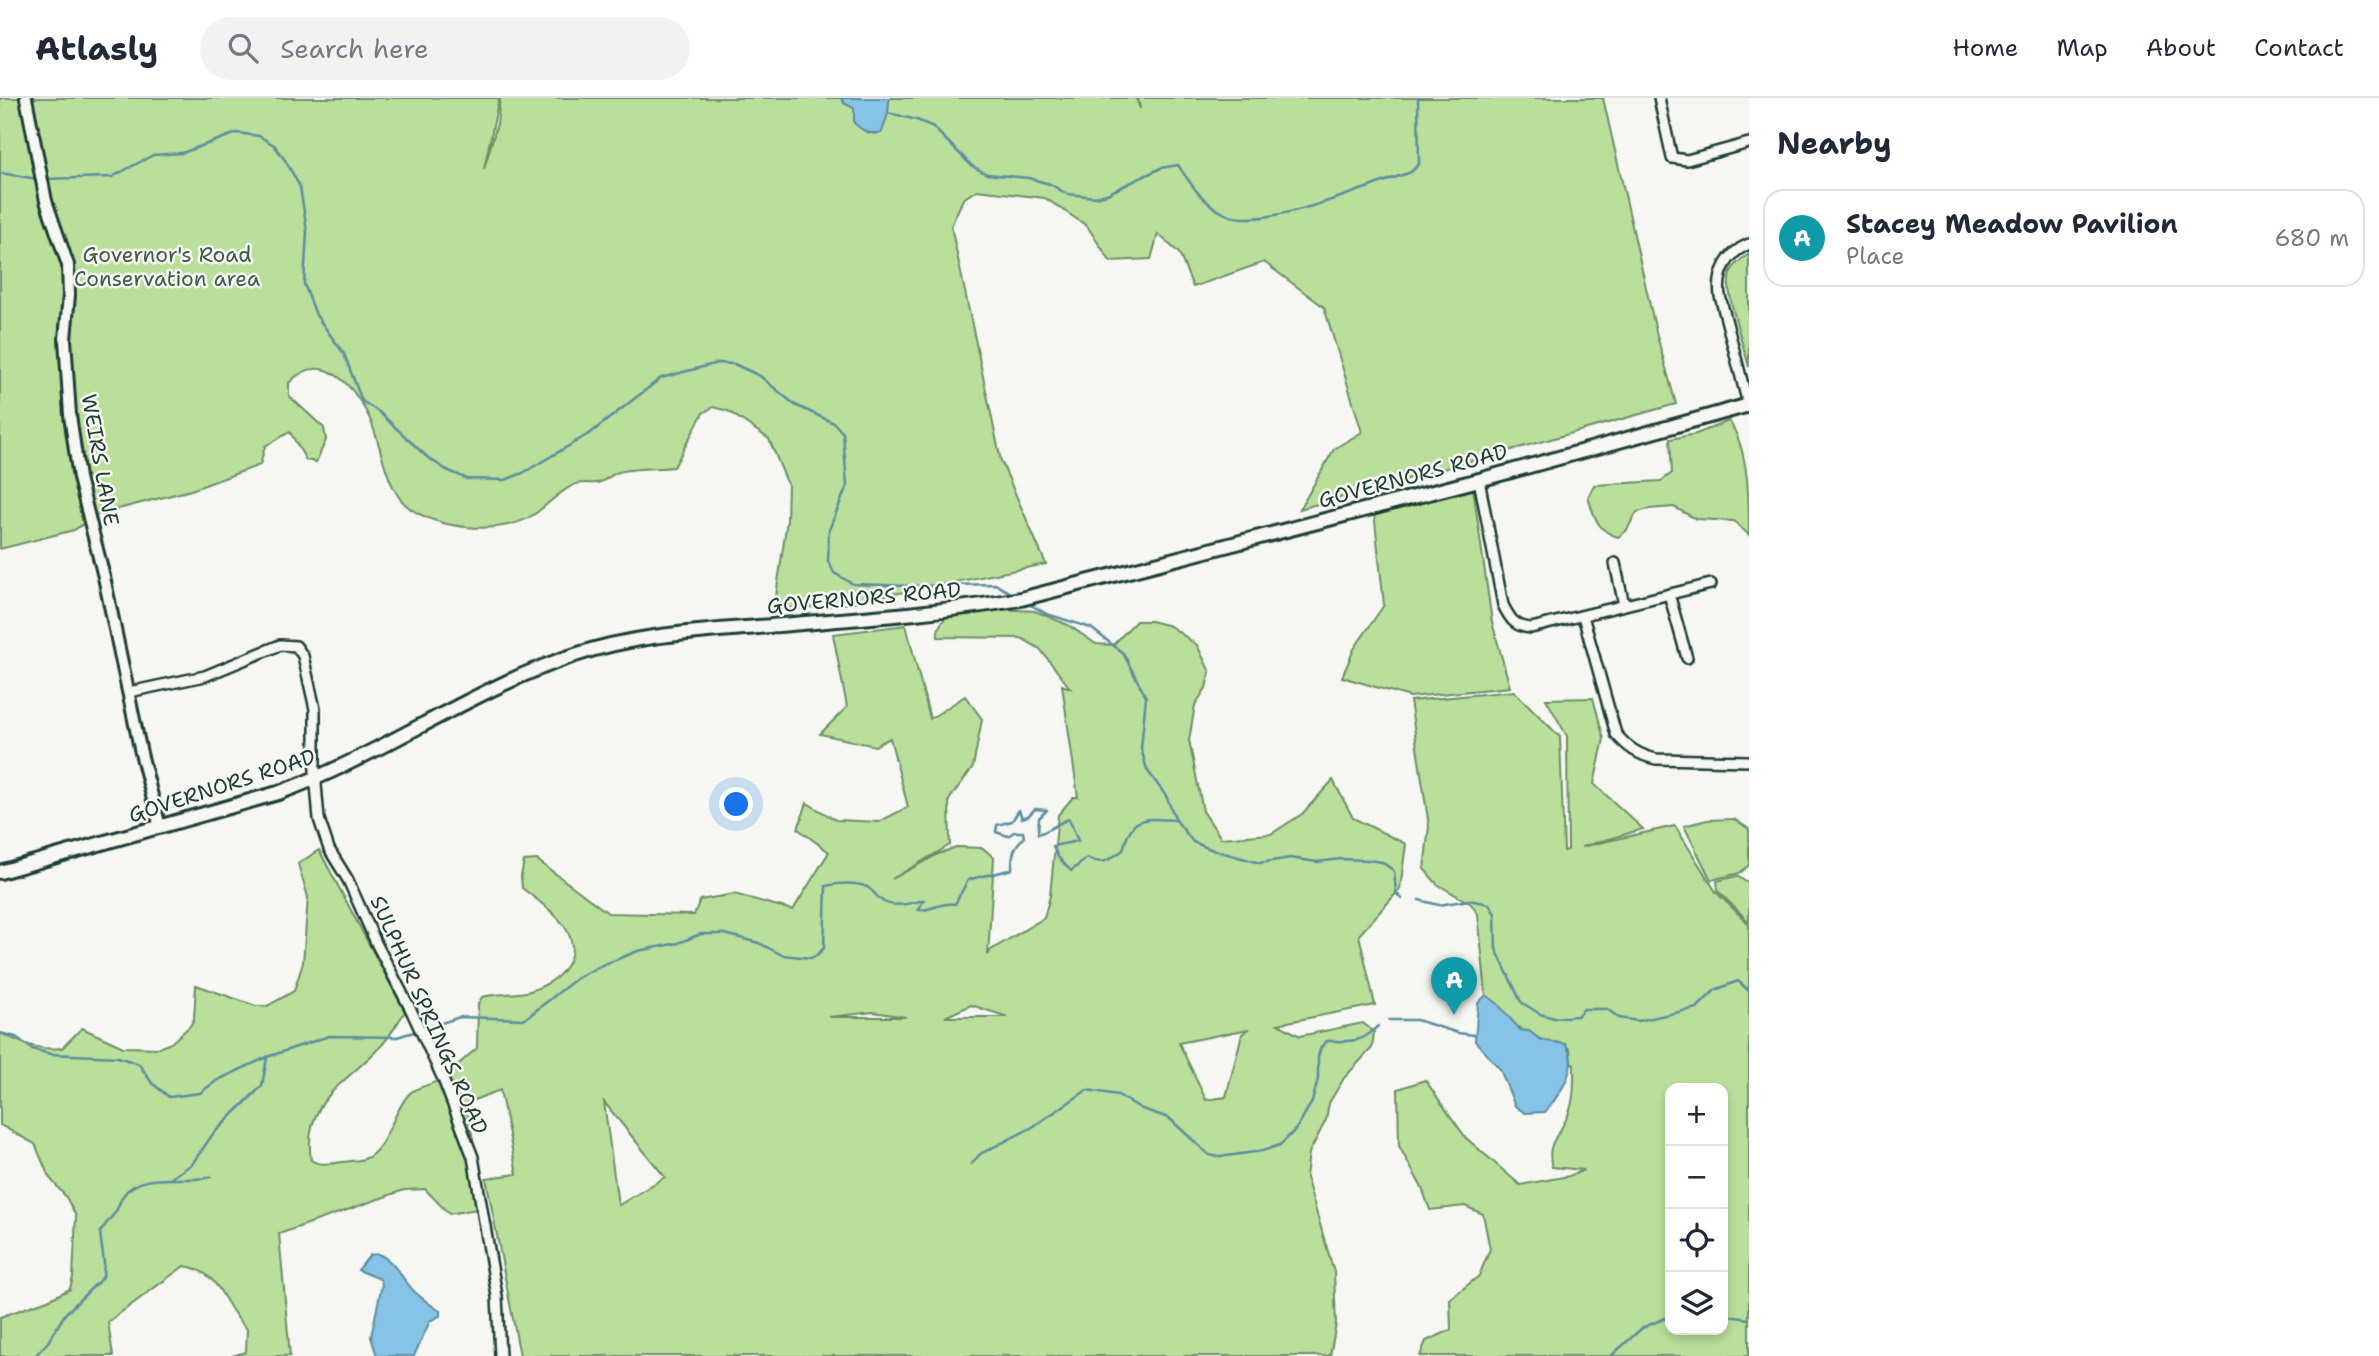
<!DOCTYPE html>
<meta charset="utf-8">
<style>
:root{--surface:#fff;--page:#f2f2f3;--text:#1f2937;--muted:#747a83;--line:#e0e1e3;--accent:#0b8043}
body{margin:0;font-family:"Shantell Sans",sans-serif;background:var(--page);color:var(--text)}
.controls{position:absolute;right:21px;bottom:21px;display:grid;overflow:hidden;border-radius:14px;box-shadow:0 4px 10px #0003}
.controls button{width:63px;height:63px;display:grid;place-items:center;padding:0;border:0;border-bottom:2px solid var(--line);background:var(--surface);color:var(--text);font:35px sans-serif}
.you{position:absolute;left:737px;top:707px;width:24px;height:24px;margin:-18px;border:5px solid #fff;border-radius:50%;background:#1a73e8;box-shadow:0 0 0 10px #1a73e833}
.badge{display:grid;place-items:center;width:46px;height:46px;border-radius:50%;background:var(--accent);color:#fff;font-size:23px;font-weight:700}
.pin{position:absolute;translate:-50% -58px;filter:drop-shadow(0 2px 4px #0008)}
.pin::after{content:'';position:absolute;top:37px;width:24px;height:21px;background:inherit;clip-path:polygon(0 0,100% 0,50% 100%)}
.list{margin:0;padding:0;list-style:none}
h2{display:flex;justify-content:space-between;align-items:center;height:91px;margin:0;padding:0 28px;font-size:30px}
h2 small{font-size:23px;font-weight:400;color:var(--muted)}
.list li{display:grid;grid-template-columns:46px 1fr auto;gap:21px;align-items:center;box-sizing:border-box;height:98px;margin:0 14px 14px;padding:0 14px;border:2px solid var(--line);border-radius:21px}
.list b{display:block;font-size:26px;white-space:nowrap}
.list p{margin:0;font-size:23px;white-space:nowrap;color:var(--muted)}
.list em{font-size:23px;font-style:normal;color:var(--muted)}
.icon{flex:none;width:38px;height:38px;fill:none;stroke:currentColor;stroke-width:2;stroke-linecap:round;stroke-linejoin:round}
.map{position:relative;flex:none;width:1749px;height:1258px;overflow:hidden}
header{display:flex;align-items:center;gap:42px;box-sizing:border-box;height:98px;padding:0 35px;background:var(--surface);border-bottom:2px solid var(--line)}
header strong{font-size:33px}
nav{display:flex;gap:38px;margin-inline-start:auto;font-size:24px}
.search{width:490px;height:63px;background:var(--page);display:flex;align-items:center;gap:18px;box-sizing:border-box;padding:0 24px;border-radius:38px;color:var(--muted);font-size:26px}
main{display:flex}
aside{flex:1;background:var(--surface)}
.map>svg:first-child{display:block}
</style>
<header>
<strong>Atlasly</strong>
<div class="search"><svg class="icon" aria-label="search" viewBox="0 0 24 24"><circle cx="10" cy="10" r="6"/><path d="M15 15l6 6"/></svg>Search here</div>
<nav><a>Home</a><a>Map</a><a>About</a><a>Contact</a></nav>
</header>
<main>
<div class="map">
<svg width="1749" height="1258" viewBox="0 0 1749 1258">
<rect width="100%" height="100%" fill="#f6f6f2"/>
<filter id="ink" filterUnits="userSpaceOnUse"><feTurbulence type="fractalNoise" baseFrequency=".0143" numOctaves="2"/><feDisplacementMap in="SourceGraphic" scale="14" xChannelSelector="R" yChannelSelector="G"/><feConvolveMatrix kernelMatrix="1 2 1 2 8 2 1 2 1" color-interpolation-filters="sRGB"/></filter>
<g filter="url(#ink)">
<g fill="#b9df9a" stroke="#6c8e67" stroke-width="2" fill-rule="evenodd">
<path d="M 0,0 L 499,0 L 484,71 L 497,26 L 500,0 L 842,0 L 844,5 L 854,10 L 875,36 L 882,33 L 888,15 L 889,0 L 1136,0 L 1140,11 L 1138,0 L 1603,0 L 1657,238 L 1676,306 L 1300,411 L 1334,351 L 1362,334 L 1324,209 L 1264,164 L 1193,189 L 1179,155 L 1158,136 L 1151,161 L 1110,163 L 1087,128 L 1045,100 L 977,92 L 963,101 L 951,128 L 1001,363 L 1046,466 L 839,507 L 774,512 L 787,422 L 788,387 L 769,341 L 728,313 L 713,309 L 703,315 L 674,369 C 659,371 629,369 616,375 C 609,378 604,384 597,385 C 590,386 583,384 576,386 C 560,392 547,408 533,417 C 502,438 434,432 406,407 C 385,389 381,343 369,319 C 353,287 322,250 289,285 L 289,298 L 324,330 L 326,342 L 316,364 L 306,362 L 290,334 L 265,348 L 260,367 L 191,392 L 99,416 L 74,432 L 0,451 Z"/>
<path d="M 1749,156 L 1749,269 C 1744,249 1724,193 1730,176 C 1733,167 1741,161 1749,156 Z"/>
<path d="M 1729,323 C 1749,352 1749,400 1749,437 L 1734,423 L 1696,421 L 1674,409 L 1649,411 L 1637,414 L 1626,433 L 1618,439 C 1597,433 1594,418 1588,399 L 1594,387 L 1661,383 L 1672,375 L 1670,341 L 1696,336 Z"/>
<path d="M 1473,390 L 1492,524 L 1510,589 L 1410,599 L 1342,579 L 1354,551 L 1384,507 L 1374,414 Z"/>
<path d="M 957,509 L 1035,513 L 1068,527 L 1096,546 L 1113,547 L 1136,523 L 1151,523 L 1170,528 L 1197,547 L 1210,574 L 1206,590 L 1195,607 L 1189,642 L 1203,713 L 1221,740 L 1271,736 L 1302,716 L 1333,682 L 1353,720 L 1406,746 L 1400,791 L 1359,837 L 1375,907 L 1278,926 L 1300,938 L 1363,925 L 1374,934 L 1372,950 L 1344,980 L 1329,1005 L 1326,1022 L 1309,1055 L 1306,1079 L 1334,1174 L 1336,1226 L 1330,1258 L 520,1258 L 486,1080 L 517,1076 L 500,992 L 466,1005 L 480,1079 L 482,1107 L 477,1111 L 449,1116 L 425,1091 L 404,1092 L 279,1136 L 290,1258 L 232,1258 L 246,1254 L 247,1231 C 222,1208 222,1173 184,1168 L 108,1224 L 113,1258 L 0,1258 L 0,1219 L 48,1202 L 70,1191 L 73,1179 L 76,1118 L 66,1099 L 49,1079 L 35,1046 L 0,1027 L 0,935 C 23,945 36,953 62,950 L 82,930 L 123,949 L 158,950 L 171,945 L 190,928 L 194,921 L 196,887 L 256,908 L 267,908 L 294,893 L 303,865 L 308,799 L 298,766 L 319,752 L 405,914 C 397,925 390,939 380,949 C 345,986 302,1003 311,1062 C 319,1068 332,1066 342,1064 C 349,1063 357,1063 364,1061 C 387,1053 392,1013 410,995 C 418,988 426,989 435,984 C 450,975 464,961 477,950 L 478,906 L 482,899 C 498,895 515,897 530,893 C 544,888 557,882 565,870 C 589,836 546,809 522,790 L 521,778 L 524,763 L 537,762 L 608,815 L 694,817 L 700,802 L 734,796 L 793,812 L 829,754 L 798,731 L 807,705 L 836,722 L 879,724 L 908,709 L 890,640 L 875,648 L 820,636 L 847,609 L 833,536 L 906,527 L 930,621 L 965,598 L 982,621 L 973,669 L 949,702 L 950,747 L 892,781 L 936,757 L 956,749 L 983,750 L 994,760 L 988,857 L 991,852 L 1044,820 L 1050,798 L 1058,717 L 1073,699 L 1078,699 L 1062,587 L 1070,590 L 1040,551 L 1021,540 L 938,539 C 936,526 948,517 957,509 ZM 971,907 L 1008,919 L 945,919 ZM 873,914 L 906,919 L 829,919 ZM 1249,931 L 1242,936 L 1226,999 L 1206,1002 L 1179,945 ZM 604,1004 L 665,1079 L 619,1107 L 618,1107 Z"/>
<path d="M 1514,593 L 1560,639 L 1564,753 L 1568,752 L 1567,638 L 1546,601 L 1593,600 L 1604,641 L 1594,686 L 1643,731 L 1581,749 L 1675,728 L 1716,794 L 1749,826 L 1749,1258 L 1420,1258 L 1426,1243 L 1451,1232 L 1450,1201 L 1479,1178 L 1490,1151 L 1483,1116 L 1465,1108 L 1430,1112 L 1422,1090 L 1399,1048 L 1398,991 L 1425,982 L 1466,1040 L 1520,1087 L 1569,1078 L 1584,1072 L 1552,1069 C 1545,1044 1560,1038 1568,1017 C 1575,1001 1574,983 1574,966 L 1571,965 L 1570,952 L 1565,946 C 1549,943 1535,942 1522,932 C 1508,923 1500,907 1486,897 L 1478,816 L 1471,806 L 1437,786 L 1424,771 L 1429,728 L 1410,603 ZM 1670,990 L 1723,990 L 1723,1232 L 1670,1232 Z"/>
<path d="M 1734,721 L 1749,731 L 1749,767 L 1740,775 L 1711,782 L 1684,728 L 1707,722 Z"/>
<path d="M 1737,778 L 1749,786 L 1749,824 L 1718,793 L 1717,783 Z"/>
</g>
<g fill="#87c3e7" stroke="#5d8d9f" stroke-width="2">
<path d="M 842,0 L 889,0 L 888,15 L 882,34 C 870,38 863,33 854,25 L 854,10 L 844,5 Z"/>
<path d="M 1486,897 L 1497,905 L 1520,932 L 1529,933 L 1541,942 L 1565,946 C 1581,968 1560,996 1545,1014 L 1525,1015 L 1515,1008 L 1500,971 L 1475,943 L 1478,905 Z"/>
<path d="M 378,1156 C 395,1162 403,1184 417,1196 C 424,1202 432,1208 440,1213 L 440,1218 L 430,1223 L 414,1258 L 377,1258 L 371,1239 L 382,1186 L 380,1181 L 358,1172 L 370,1157 Z"/>
</g>
<g fill="none" stroke-linecap="round" stroke-linejoin="round">
<g stroke="#5d8d9f" stroke-width="2.5">
<path d="M 888,15 L 917,22 L 933,29 L 972,68 L 987,76 L 1028,80 L 1050,86 L 1067,96 L 1095,99 L 1107,96 L 1161,70 L 1178,67 C 1192,88 1202,104 1225,116 C 1261,134 1372,87 1411,74 L 1419,66 L 1418,0"/>
<path d="M 0,75 L 38,81"/>
<path d="M 45,81 L 112,79 L 153,57 L 182,55 L 237,35 L 259,38 L 274,47 L 285,62 L 300,89 L 307,133 L 304,186 L 316,217 L 344,256 L 362,303 L 379,314 L 427,359 L 445,371 L 467,381 L 505,382 L 523,375 L 592,334 L 661,280 L 718,265 L 734,266 L 760,278 L 795,307 L 834,325 L 843,335 L 847,388 L 829,432 L 828,463 L 834,475 L 853,486 L 911,488 L 995,486 L 1014,497"/>
<path d="M 1029,506 L 1047,516 L 1091,530 L 1123,555 L 1146,599 L 1141,650 L 1147,672 L 1166,698 L 1176,722 L 1193,744 L 1213,752 L 1260,765 L 1290,760 L 1317,764 L 1341,761 L 1368,762 L 1382,764 L 1394,773 L 1396,795 L 1402,801"/>
<path d="M 1419,802 L 1439,807 L 1469,802 L 1489,806 L 1495,816 L 1496,851 L 1521,904 L 1540,916 L 1554,920 L 1577,918 L 1584,911 L 1607,911 L 1619,920 L 1638,923 L 1697,910 L 1715,892 L 1738,883 L 1749,893"/>
<path d="M 1389,922 L 1417,922 L 1458,935 L 1474,937"/>
<path d="M 423,931 L 460,919 L 525,921 L 577,880 L 600,868 L 638,853 L 678,845 L 701,836 L 725,836 L 759,845 L 782,857 L 811,860 L 817,857 L 824,850 L 826,788 C 837,785 856,784 867,789 C 873,792 877,800 884,804 C 896,810 912,805 924,802 L 918,812 C 932,813 939,804 955,806 L 968,782 C 983,777 997,776 1012,771 C 1012,758 1013,748 1024,740 L 1023,734 L 1014,734 L 1008,738 L 996,734 L 997,727 L 1012,723 L 1019,712 L 1022,720 L 1028,718 L 1035,711 L 1047,712 L 1039,720 L 1038,736 C 1050,733 1057,725 1069,721 L 1078,743 L 1053,748 L 1058,759 L 1071,773 L 1087,760 C 1103,768 1109,762 1123,752 C 1132,715 1144,721 1176,722"/>
<path d="M 0,935 L 16,939 L 32,951 L 50,956 L 118,959 L 139,966 L 152,985 L 169,999 L 200,995 L 216,983 L 267,959 L 329,938 L 397,939 L 417,933"/>
<path d="M 971,1066 L 980,1056 L 1031,1030 L 1087,992 L 1118,997 L 1142,1011 L 1169,1020 L 1209,1057 L 1219,1059 L 1262,1053 L 1280,1047 L 1296,1031 L 1312,1004 L 1318,981 L 1318,958 L 1321,949 L 1327,943 C 1351,943 1361,946 1378,928"/>
<path d="M 170,1081 L 192,1066 L 213,1036 L 262,988 L 267,959"/>
<path d="M 1723,1217 L 1749,1221"/>
<path d="M 35,1258 L 48,1244 L 65,1216 L 103,1179 L 104,1165 L 100,1135 C 104,1127 111,1121 116,1113 C 119,1108 120,1102 123,1098 C 141,1071 184,1086 211,1079"/>
<path d="M 1611,1258 L 1642,1230 L 1670,1218"/>
</g>
<defs>
<g id="minor">
<path d="M 1659,0 L 1672,60 L 1687,62 L 1749,45"/>
<path d="M 1749,310 L 1720,198 C 1717,175 1727,155 1749,146"/>
<path d="M 1479,382 L 1503,507 C 1510,521 1515,529 1531,530 L 1711,486"/>
<path d="M 1615,465 L 1624,507"/>
<path d="M 1669,496 L 1687,560"/>
<path d="M 1583,518 L 1616,636 C 1627,649 1638,657 1656,661 L 1749,663"/>
<path d="M 129,594 L 205,578 L 280,547 L 296,548 L 303,558 L 315,611 L 315,675 L 319,721 L 329,751 L 348,782 L 377,847 L 411,912 L 443,981 L 473,1059 L 497,1198 L 500,1258"/>
</g>
<path id="tertiary" d="M 26,0 L 46,103 L 68,167 L 69,197 L 65,241 L 70,317 L 79,380 L 104,479 L 141,655 L 160,729"/>
<path id="secondary" d="M 0,774 L 278,695 C 381,658 471,591 575,557 C 634,537 696,534 758,529 C 846,521 933,516 1021,501 L 1479,382 L 1749,307"/>
</defs>
<use href="#minor" stroke="#1f3d34" stroke-width="14"/>
<use href="#tertiary" stroke="#1f3d34" stroke-width="16"/>
<use href="#secondary" stroke="#1f3d34" stroke-width="18"/>
<use href="#minor" stroke="#f6f6f2" stroke-width="9"/>
<use href="#tertiary" stroke="#f6f6f2" stroke-width="10"/>
<use href="#secondary" stroke="#f6f6f2" stroke-width="12"/>
</g>
</g>
<g text-anchor="middle" stroke-width="5" stroke-linejoin="round" paint-order="stroke">
<g font-size="21" fill="#3e5d48" stroke="#f6f6f2">
<text x="167" y="164">Governor's Road<tspan x="167" dy="24">Conservation area</tspan></text>
</g>
<g font-size="21" fill="#1f3d34" stroke="#f6f6f2">
<text transform="translate(100 362) rotate(80)" y="7">WEIRS LANE</text>
<text transform="translate(1413 378) rotate(-15)" y="7">GOVERNORS ROAD</text>
<text transform="translate(864 500) rotate(-5)" y="7">GOVERNORS ROAD</text>
<text transform="translate(222 688) rotate(-18)" y="7">GOVERNORS ROAD</text>
<text transform="translate(429 917) rotate(66)" y="7">SULPHUR SPRINGS ROAD</text>
</g>
</g>
</svg>
<div class="controls">
<button>+</button>
<button>−</button>
<button><svg class="icon" aria-label="locate" viewBox="0 0 24 24"><circle cx="12" cy="12" r="6"/><path d="M12 2v4M12 18v4M2 12h4M18 12h4"/></svg></button>
<button><svg class="icon" aria-label="layers" viewBox="0 0 24 24"><path d="M12 4l9 5-9 5-9-5zM3 14l9 5 9-5"/></svg></button>
</div>
<div class="you"></div>
<div class="pin badge" style="left:1454px;top:917px;background:#0f9aa8">A</div>
</div>
<aside>
<h2>Nearby<small></small></h2>
<ul class="list">
<li><span class="badge" style="background:#0f9aa8">A</span><div><b>Stacey Meadow Pavilion</b><p>Place</p></div><em>680 m</em></li>
</ul>
</aside>
</main>
